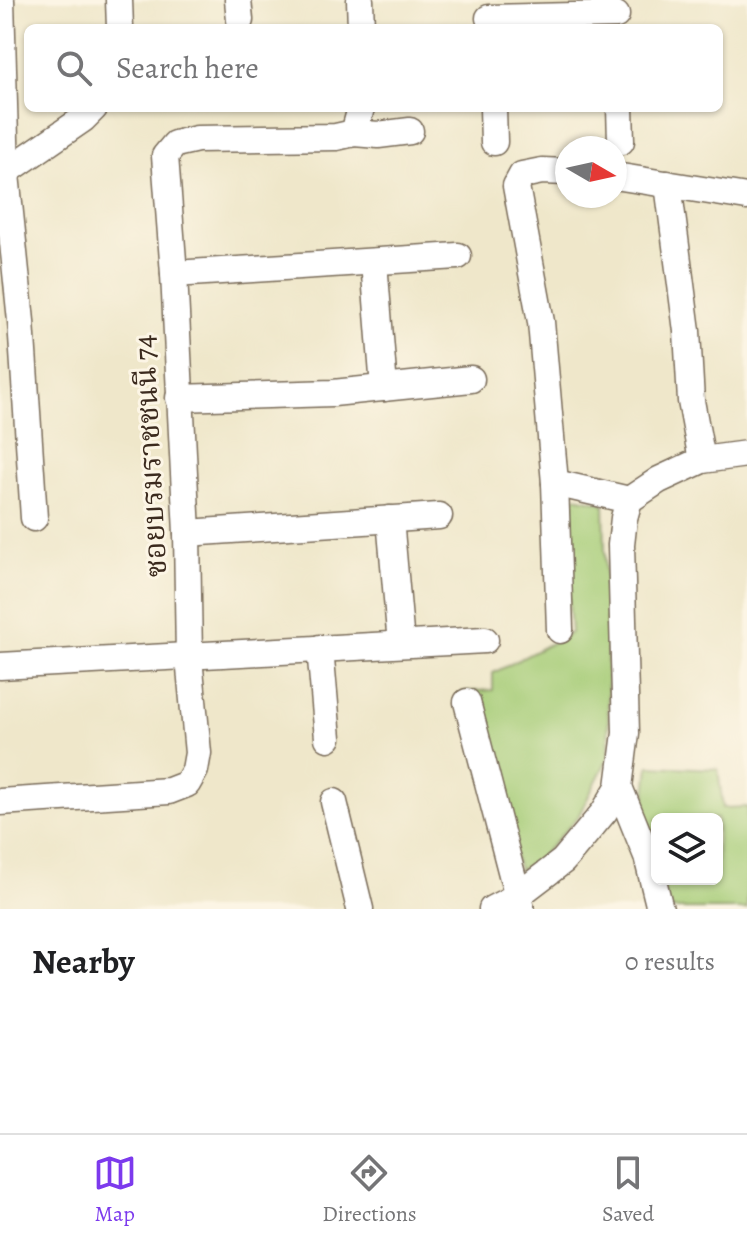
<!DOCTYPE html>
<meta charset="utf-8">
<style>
:root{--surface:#fff;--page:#f6f6f6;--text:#202124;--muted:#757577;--line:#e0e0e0;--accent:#7c3aed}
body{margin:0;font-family:Alegreya,"Noto Serif Thai",serif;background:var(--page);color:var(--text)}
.controls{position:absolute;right:24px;bottom:24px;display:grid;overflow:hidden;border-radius:12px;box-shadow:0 2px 6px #0004}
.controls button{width:72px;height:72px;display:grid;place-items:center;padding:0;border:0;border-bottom:2px solid var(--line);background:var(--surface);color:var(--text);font:40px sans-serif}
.compass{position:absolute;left:555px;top:136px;width:72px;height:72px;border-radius:50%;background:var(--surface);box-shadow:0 2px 6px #0004;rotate:99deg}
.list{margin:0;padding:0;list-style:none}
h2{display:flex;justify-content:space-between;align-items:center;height:104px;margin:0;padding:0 32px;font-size:34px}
h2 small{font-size:26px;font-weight:400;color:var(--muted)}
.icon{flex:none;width:44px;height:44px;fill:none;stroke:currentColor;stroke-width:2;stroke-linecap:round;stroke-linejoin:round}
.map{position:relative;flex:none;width:747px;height:909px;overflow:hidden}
.search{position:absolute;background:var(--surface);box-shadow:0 2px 6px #0004;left:24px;right:24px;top:24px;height:88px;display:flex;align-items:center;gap:20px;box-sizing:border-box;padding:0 28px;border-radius:12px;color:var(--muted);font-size:30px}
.sheet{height:224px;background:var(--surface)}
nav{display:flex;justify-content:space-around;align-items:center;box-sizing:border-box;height:112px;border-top:2px solid var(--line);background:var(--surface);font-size:22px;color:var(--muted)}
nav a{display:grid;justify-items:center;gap:4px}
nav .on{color:var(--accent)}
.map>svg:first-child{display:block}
</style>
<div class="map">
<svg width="747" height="909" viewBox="0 0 747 909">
<rect width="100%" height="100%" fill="#fcf5e5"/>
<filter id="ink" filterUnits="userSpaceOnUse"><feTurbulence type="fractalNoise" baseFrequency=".0125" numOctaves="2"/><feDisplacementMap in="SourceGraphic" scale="16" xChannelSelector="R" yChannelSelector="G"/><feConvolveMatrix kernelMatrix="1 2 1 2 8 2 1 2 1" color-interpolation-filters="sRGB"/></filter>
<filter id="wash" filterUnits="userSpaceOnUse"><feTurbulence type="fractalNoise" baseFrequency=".006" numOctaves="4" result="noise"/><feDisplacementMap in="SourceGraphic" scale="32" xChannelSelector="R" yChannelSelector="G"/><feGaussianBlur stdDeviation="1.8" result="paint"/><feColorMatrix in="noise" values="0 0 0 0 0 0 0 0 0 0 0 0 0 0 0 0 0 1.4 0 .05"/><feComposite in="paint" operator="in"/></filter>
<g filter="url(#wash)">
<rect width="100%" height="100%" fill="#efe7ca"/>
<g fill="#a6cc77" stroke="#707b4a" stroke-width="2">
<path d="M 575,497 L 604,503 L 609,756 L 578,817 L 537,861 L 519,870 L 463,692 L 493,690 L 493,673 L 571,633 L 563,503 Z"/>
<path d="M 649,766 L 718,769 L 723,808 L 747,807 L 747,909 L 669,909 L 661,879 L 717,879 L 717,819 L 657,819 L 657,865 L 644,813 Z"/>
</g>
</g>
<g filter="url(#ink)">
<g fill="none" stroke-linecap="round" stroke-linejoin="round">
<defs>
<g id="minor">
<path d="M 1,0 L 6,174 L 21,321 L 34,518"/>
<path d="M 119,0 L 120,28"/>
<path d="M 238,0 L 240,20"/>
<path d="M 360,0 L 361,28"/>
<path d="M 489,18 L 616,15"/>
<path d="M 493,108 L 494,142"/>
<path d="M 620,108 L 621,141"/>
<path d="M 354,133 L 378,135 L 410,131"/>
<path d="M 0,176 L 83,119 L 94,108"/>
<path d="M 615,176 L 747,197"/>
<path d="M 668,184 L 687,331 L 691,401 L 702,460"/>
<path d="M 374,262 L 384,388"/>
<path d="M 174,274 L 458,256"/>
<path d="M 179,398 L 333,393 L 471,379"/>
<path d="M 555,483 L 629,500"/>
<path d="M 390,519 L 401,644"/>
<path d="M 187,533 L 439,516"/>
<path d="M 560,630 L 555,483 L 541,322 L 516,186 L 522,175 L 542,171 L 567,172"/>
<path d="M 320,648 L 328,738"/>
<path d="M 0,666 L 485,640"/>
<path d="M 467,702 L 521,909"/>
<path d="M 619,787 L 647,856 L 660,909"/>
<path d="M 0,802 L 169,791 L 187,784 L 195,770 L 198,753 L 189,658 L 187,533 L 174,274 L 165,156 L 175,144 L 197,139 L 336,137 L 354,133 L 361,108"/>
<path d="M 334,802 L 360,909"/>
<path d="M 492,909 L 517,896 L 563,861 L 604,812 L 619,787 L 626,733 L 621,545 L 624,518 L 629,500 L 659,480 L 702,460 L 747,454"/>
</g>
</defs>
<use href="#minor" stroke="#7a6c5a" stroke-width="29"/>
<use href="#minor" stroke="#fff" stroke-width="26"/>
</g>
</g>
<g text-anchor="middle" stroke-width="6" stroke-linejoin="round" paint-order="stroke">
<g font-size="30" fill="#3b2a1e" stroke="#fcf5e5">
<text transform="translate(150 456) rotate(-93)" y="10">ซอยบรมราชชนนี 74</text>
</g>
</g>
</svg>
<div class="controls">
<button><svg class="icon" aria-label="layers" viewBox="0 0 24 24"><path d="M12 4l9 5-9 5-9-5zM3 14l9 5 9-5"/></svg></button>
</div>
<svg class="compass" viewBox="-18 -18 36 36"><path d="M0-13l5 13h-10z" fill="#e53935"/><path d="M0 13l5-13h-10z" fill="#757577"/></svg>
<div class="search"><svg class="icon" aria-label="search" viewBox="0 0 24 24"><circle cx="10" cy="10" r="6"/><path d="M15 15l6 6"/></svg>Search here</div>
</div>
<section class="sheet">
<h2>Nearby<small>0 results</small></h2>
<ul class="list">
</ul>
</section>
<nav>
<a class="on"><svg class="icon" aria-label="map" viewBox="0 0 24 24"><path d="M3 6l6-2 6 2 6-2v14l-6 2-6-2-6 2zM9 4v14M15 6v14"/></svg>Map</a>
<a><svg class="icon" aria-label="directions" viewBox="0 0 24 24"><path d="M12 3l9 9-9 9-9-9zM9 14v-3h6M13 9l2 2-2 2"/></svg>Directions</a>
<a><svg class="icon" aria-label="saved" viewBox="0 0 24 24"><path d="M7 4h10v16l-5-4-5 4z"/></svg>Saved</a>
</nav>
